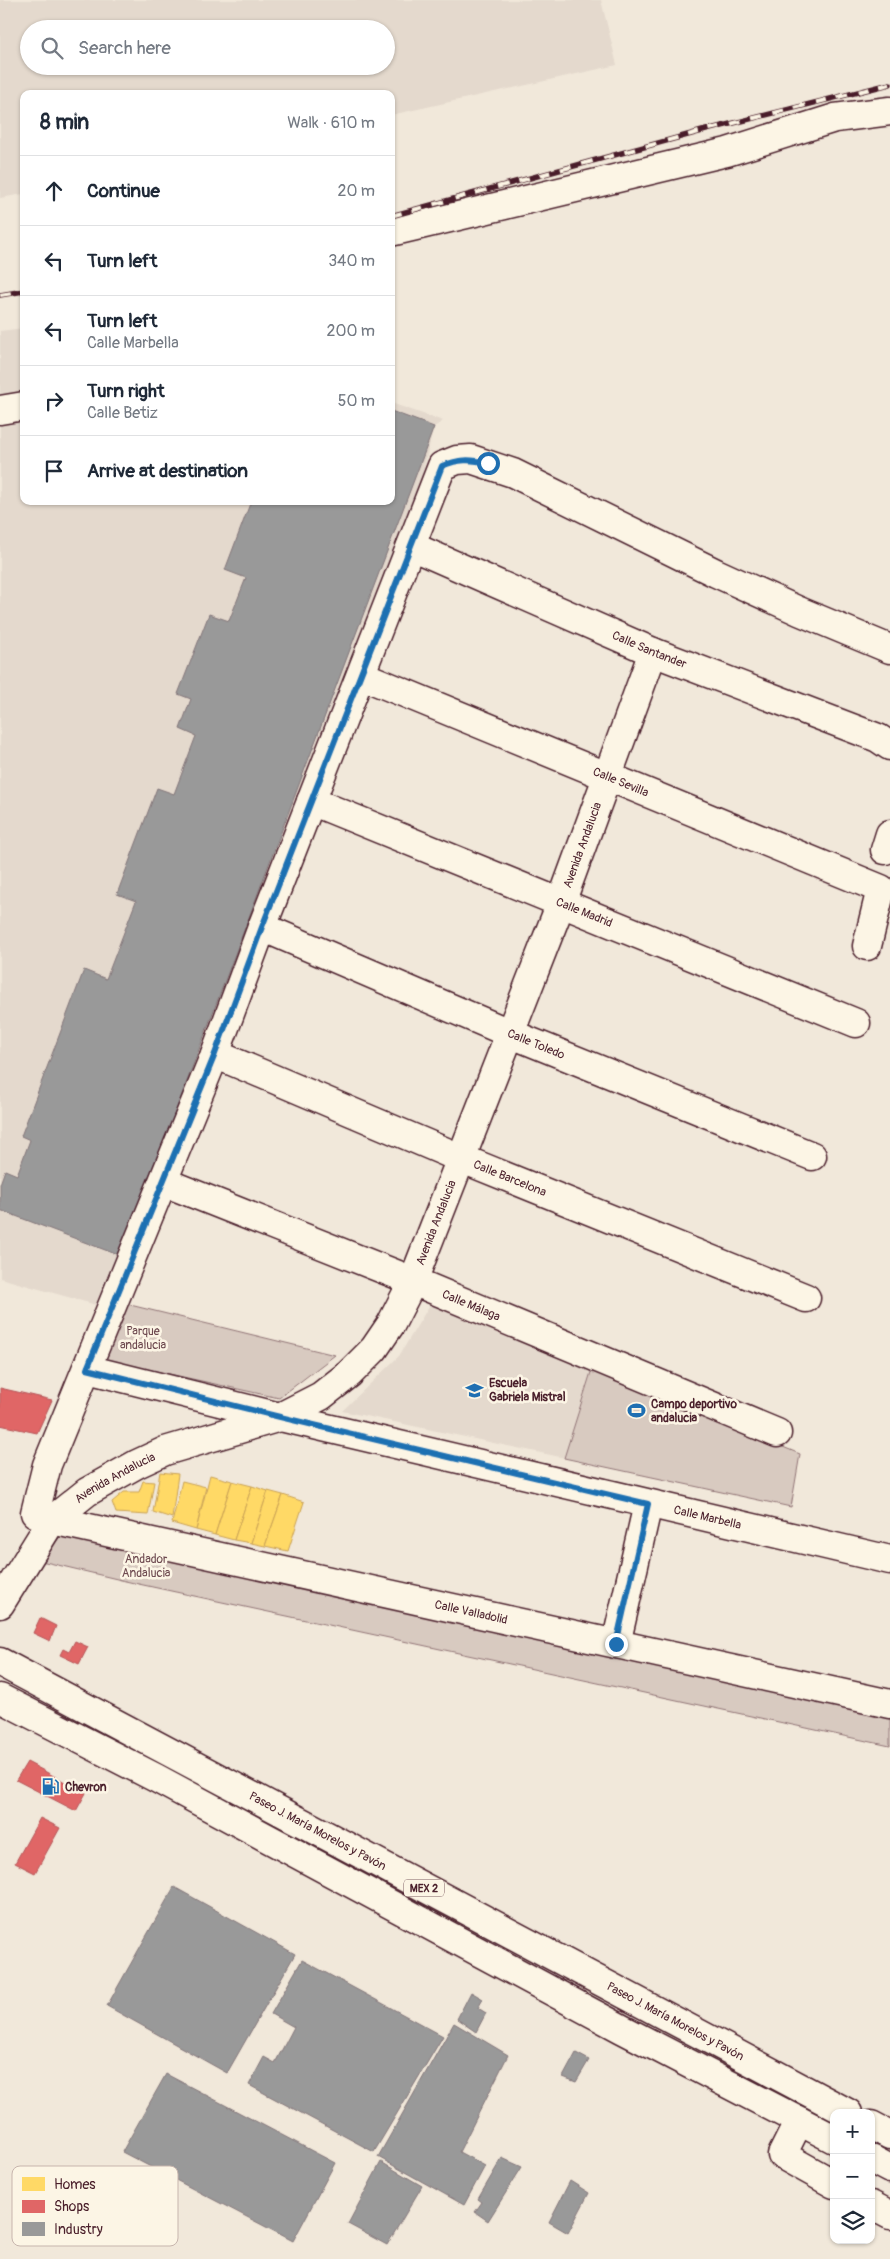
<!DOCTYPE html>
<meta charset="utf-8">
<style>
:root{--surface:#fff;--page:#f2f2f3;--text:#1f2937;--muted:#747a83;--line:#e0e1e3}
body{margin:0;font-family:Pangolin,sans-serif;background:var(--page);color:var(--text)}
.controls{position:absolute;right:15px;bottom:15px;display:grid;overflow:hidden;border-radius:10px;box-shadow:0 1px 4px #0004}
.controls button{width:45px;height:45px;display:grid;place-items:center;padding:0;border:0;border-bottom:1px solid var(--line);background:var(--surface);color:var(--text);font:25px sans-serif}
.stop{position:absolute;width:15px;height:15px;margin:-11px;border:4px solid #1f6fb2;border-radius:50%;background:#fff}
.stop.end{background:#1f6fb2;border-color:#fff;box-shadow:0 1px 5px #0008}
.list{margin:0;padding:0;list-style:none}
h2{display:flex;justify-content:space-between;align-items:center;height:65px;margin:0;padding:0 20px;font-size:21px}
h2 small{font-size:16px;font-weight:400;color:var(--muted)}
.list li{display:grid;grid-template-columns:32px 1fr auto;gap:15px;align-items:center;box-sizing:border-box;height:70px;padding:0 20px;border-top:1px solid var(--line)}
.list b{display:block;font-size:19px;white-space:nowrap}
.list p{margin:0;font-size:16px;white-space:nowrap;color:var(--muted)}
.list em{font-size:16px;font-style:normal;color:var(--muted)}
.icon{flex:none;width:28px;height:28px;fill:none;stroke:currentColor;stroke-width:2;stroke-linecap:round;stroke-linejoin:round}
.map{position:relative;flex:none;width:890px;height:2259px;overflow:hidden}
.search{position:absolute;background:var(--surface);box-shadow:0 1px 4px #0004;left:20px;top:20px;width:375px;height:55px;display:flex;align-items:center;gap:12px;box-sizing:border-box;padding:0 18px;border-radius:28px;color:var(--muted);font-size:19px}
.panel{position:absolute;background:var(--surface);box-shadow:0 1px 4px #0004;left:20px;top:90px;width:375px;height:415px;border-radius:10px}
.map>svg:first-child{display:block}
</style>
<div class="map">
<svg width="890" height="2259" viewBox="0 0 890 2259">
<rect width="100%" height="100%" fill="#f1e8da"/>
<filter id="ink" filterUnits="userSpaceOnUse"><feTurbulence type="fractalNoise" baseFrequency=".02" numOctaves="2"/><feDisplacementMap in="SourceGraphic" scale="10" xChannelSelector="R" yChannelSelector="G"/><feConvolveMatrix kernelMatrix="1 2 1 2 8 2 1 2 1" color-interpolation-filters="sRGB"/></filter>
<g filter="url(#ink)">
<g fill="#e4d9cd" fill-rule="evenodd">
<path d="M 0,0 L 601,0 L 617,65 L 391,115 L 391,94 L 24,94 L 24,194 L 0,198 ZM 29,29 L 386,29 L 386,66 L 29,66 Z"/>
<path d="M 24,328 L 24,501 L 391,501 L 391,403 L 443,421 L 434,427 L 421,479 L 107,1308 L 0,1278 L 0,331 Z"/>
<path d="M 432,1301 L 592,1369 L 565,1458 L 342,1411 L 399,1356 Z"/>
</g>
<g fill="#d8cac0" stroke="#917476">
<path d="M 126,1304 L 335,1355 L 279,1398 L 101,1359 Z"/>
<path d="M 592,1369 L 800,1454 L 791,1507 L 564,1458 Z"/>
<path d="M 66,1529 L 890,1714 L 890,1746 L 134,1583 L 41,1561 Z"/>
</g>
<g fill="#ffd966" stroke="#c9a154">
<path d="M 160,1472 L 178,1474 L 172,1518 L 153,1512 Z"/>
<path d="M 210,1475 L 232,1481 L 215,1535 L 196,1530 Z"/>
<path d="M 143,1481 L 154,1482 L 148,1515 L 116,1513 L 112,1502 L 124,1492 L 139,1492 Z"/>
<path d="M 182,1481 L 206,1487 L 196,1530 L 172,1523 Z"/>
<path d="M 232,1481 L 252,1486 L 234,1540 L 215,1535 Z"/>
<path d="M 252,1486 L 268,1491 L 251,1543 L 234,1540 Z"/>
<path d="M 268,1491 L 283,1495 L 265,1546 L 251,1543 Z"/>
<path d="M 283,1495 L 304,1502 L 288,1551 L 265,1546 Z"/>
</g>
<g fill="#e06666" stroke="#b35154">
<path d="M 0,1388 L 52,1400 L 37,1433 L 0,1425 Z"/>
<path d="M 40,1618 L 56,1626 L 50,1641 L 33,1633 Z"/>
<path d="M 75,1641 L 88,1647 L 79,1664 L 60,1655 L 63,1649 L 69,1652 Z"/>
<path d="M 27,1762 L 86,1793 L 76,1811 L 16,1780 Z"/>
<path d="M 40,1818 L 60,1828 L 35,1873 L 15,1863 Z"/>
</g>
<g fill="#999" stroke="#817478">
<path d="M 391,411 L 434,427 L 121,1256 L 0,1210 L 0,1184 L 5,1170 L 17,1175 L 30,1140 L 21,1136 L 84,970 L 106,979 L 136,901 L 117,894 L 157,788 L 174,794 L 196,736 L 180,729 L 191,699 L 178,694 L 209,614 L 229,621 L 246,578 L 225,570 L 251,501 L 391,501 Z"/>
<path d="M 174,1887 L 295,1954 L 227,2073 L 107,2006 Z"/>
<path d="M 302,1960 L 443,2036 L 374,2152 L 249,2085 L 264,2057 L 275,2063 L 294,2027 L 271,2014 Z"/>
<path d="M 471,1992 L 483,1999 L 478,2008 L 486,2013 L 476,2032 L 457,2019 Z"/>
<path d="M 454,2023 L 508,2055 L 459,2152 L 485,2166 L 464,2205 L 378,2157 Z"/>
<path d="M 576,2053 L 589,2060 L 576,2082 L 563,2077 Z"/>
<path d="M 166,2074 L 335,2163 L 293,2241 L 122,2152 Z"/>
<path d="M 502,2158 L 522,2167 L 488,2221 L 475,2212 L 482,2202 L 478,2199 Z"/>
<path d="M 381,2162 L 422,2186 L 387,2245 L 348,2224 Z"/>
<path d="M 570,2181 L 589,2193 L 568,2233 L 549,2222 Z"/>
</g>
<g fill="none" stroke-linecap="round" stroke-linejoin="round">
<defs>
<g id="minor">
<path d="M 391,232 L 727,152 L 835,118 L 890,111"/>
<path d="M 0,410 L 24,406"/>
<path id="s1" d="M 411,546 L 653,652 L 878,738 L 890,746"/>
<path id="s2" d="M 890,649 L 799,611 L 716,573 L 513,473 L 471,459 L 457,460 L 442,466 L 262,927 L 215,1054 L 47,1465 L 35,1513 L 52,1520 L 890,1704"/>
<path id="s3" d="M 361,675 L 881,889 L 867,946"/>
<path id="s4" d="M 311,801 L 856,1023"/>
<path d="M 885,850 L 890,834"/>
<path id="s5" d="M 262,927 L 509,1033 L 812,1156"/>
<path id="s6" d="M 215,1054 L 460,1158 L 806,1298"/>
<path id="s7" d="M 164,1182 L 413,1281 L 777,1433"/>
<path id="s8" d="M 87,1369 L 280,1417 L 890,1560"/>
<path id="s9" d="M 0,1604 L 52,1520 L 87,1492 L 137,1464 L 165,1451 L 280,1417 L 321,1396 L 349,1374 L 374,1349 L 391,1324 L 413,1281 L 561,903 L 653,652"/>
<path d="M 616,1644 L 648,1504"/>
<path d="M 799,2121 L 782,2155 L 834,2184"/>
<path d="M 871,2205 L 890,2215"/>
</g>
<g id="highway">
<path id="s10" d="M 0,1662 L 848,2113"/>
<path d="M 0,1698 L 156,1778 L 622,2029 L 834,2139"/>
<path d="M 871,2125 L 890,2135"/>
<path d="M 871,2159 L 890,2169"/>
</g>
</defs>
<use href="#minor" stroke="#4a1f2b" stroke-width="31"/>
<use href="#highway" stroke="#4a1f2b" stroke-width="31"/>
<use href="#minor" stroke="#fcf5e5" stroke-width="28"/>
<use href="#highway" stroke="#fcf5e5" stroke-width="28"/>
<defs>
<g id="rail">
<path d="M 391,216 L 706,130 L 890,84"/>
<path d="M 0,295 L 24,291"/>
</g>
</defs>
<use href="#rail" stroke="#4a1f2b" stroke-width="5.5"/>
<use href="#rail" stroke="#fcf5e5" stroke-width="4" stroke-dasharray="11" stroke-linecap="butt"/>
</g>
</g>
<g fill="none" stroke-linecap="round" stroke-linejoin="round" filter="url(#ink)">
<path stroke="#1f6fb2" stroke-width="6" d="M 488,463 C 470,459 459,459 442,466 L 262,927 L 215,1054 L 87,1369 L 280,1417 L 648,1504 L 616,1644"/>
</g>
<defs>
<symbol id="school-bare" viewBox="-9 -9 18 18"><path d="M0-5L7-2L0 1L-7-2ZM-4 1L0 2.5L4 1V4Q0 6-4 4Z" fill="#1f6fb2" stroke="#fcf5e5" stroke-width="2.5" paint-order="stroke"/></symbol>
<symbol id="stadium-bare" viewBox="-9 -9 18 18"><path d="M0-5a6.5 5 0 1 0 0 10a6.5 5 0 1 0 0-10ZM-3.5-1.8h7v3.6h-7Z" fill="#1f6fb2" stroke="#fcf5e5" stroke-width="2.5" paint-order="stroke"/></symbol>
<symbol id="fuel-bare" viewBox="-9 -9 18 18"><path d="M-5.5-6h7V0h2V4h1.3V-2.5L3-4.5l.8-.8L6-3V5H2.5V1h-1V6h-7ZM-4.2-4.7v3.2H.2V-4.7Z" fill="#1f6fb2" stroke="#fcf5e5" stroke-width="2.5" paint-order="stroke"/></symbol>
</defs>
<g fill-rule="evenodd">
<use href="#school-bare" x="462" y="1378" width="25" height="25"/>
<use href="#stadium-bare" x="624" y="1398" width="25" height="25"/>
<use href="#fuel-bare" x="38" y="1774" width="25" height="25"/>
</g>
<g text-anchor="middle" stroke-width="5" stroke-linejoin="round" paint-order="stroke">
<rect fill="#fcf5e5" stroke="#7f5f63" stroke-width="1" x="404" y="1879.5" width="40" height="17" rx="4"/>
<g font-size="11" font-weight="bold" fill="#4a1f2b">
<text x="424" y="1892">MEX 2</text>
</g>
<g font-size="12" fill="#4a1f2b" stroke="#fcf5e5">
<text dy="4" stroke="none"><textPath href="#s1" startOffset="260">Calle Santander</textPath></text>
<text dy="4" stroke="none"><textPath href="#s3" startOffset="281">Calle Sevilla</textPath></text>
<text dy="4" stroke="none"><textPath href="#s9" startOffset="1015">Avenida Andalucia</textPath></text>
<text dy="4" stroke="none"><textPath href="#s4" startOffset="295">Calle Madrid</textPath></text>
<text dy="4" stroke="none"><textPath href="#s5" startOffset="298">Calle Toledo</textPath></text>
<text dy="4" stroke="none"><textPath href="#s6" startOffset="320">Calle Barcelona</textPath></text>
<text dy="4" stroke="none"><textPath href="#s9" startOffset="610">Avenida Andalucia</textPath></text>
<text dy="4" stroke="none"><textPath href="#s7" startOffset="331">Calle Málaga</textPath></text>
<text dy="4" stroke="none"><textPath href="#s9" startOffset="175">Avenida Andalucia</textPath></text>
<text dy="4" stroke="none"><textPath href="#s8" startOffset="638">Calle Marbella</textPath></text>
<text dy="4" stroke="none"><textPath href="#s2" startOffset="2062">Calle Valladolid</textPath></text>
<text dy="4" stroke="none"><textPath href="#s10" startOffset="360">Paseo J. María Morelos y Pavón</textPath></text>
<text dy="4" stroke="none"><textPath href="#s10" startOffset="765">Paseo J. María Morelos y Pavón</textPath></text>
</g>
<g font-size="12" fill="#6e4a50" stroke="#fcf5e5">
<text x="143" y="1335">Parque<tspan x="143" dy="14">andalucia</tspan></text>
<text x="146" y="1563">Andador<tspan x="146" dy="14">Andalucia</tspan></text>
</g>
<g font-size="12" font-weight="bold" fill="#4a1f2b" stroke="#fcf5e5" text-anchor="start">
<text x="489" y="1387">Escuela<tspan x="489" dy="14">Gabriela Mistral</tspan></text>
<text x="651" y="1408">Campo deportivo<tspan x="651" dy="14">andalucia</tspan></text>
<text x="65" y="1791">Chevron</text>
</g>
</g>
<rect x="12" y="2166" width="166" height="80" rx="8" fill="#fcf5e5" stroke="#c7b5ad" stroke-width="1"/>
<rect x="22" y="2177" width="23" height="14" fill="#ffd966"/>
<rect x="22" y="2200" width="23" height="13" fill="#e06666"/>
<rect x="22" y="2222" width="23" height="14" fill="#999"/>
<g font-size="14" fill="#4a1f2b">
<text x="54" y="2189">Homes</text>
<text x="54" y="2211">Shops</text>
<text x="54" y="2234">Industry</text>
</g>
</svg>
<div class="controls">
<button>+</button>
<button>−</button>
<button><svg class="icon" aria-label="layers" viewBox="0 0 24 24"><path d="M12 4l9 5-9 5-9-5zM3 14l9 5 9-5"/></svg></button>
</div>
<div class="stop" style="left:488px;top:463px"></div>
<div class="stop end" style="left:616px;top:1644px"></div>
<div class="search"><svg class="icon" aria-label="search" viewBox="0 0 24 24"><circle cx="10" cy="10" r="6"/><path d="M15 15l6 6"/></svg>Search here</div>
<section class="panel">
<h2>8 min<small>Walk · 610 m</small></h2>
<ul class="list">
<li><svg class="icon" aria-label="ahead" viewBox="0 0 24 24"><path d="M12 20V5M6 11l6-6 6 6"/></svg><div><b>Continue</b></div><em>20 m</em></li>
<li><svg class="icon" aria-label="left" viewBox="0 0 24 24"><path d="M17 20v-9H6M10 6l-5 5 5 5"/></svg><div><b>Turn left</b></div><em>340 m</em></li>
<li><svg class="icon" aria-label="left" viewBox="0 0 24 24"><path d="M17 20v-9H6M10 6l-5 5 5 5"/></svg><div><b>Turn left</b><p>Calle Marbella</p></div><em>200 m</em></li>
<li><svg class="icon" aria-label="right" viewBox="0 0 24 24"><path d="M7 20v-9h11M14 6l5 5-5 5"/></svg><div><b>Turn right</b><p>Calle Betiz</p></div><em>50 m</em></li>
<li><svg class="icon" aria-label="arrive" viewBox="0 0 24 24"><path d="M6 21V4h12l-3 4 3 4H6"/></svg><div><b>Arrive at destination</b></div></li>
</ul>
</section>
</div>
